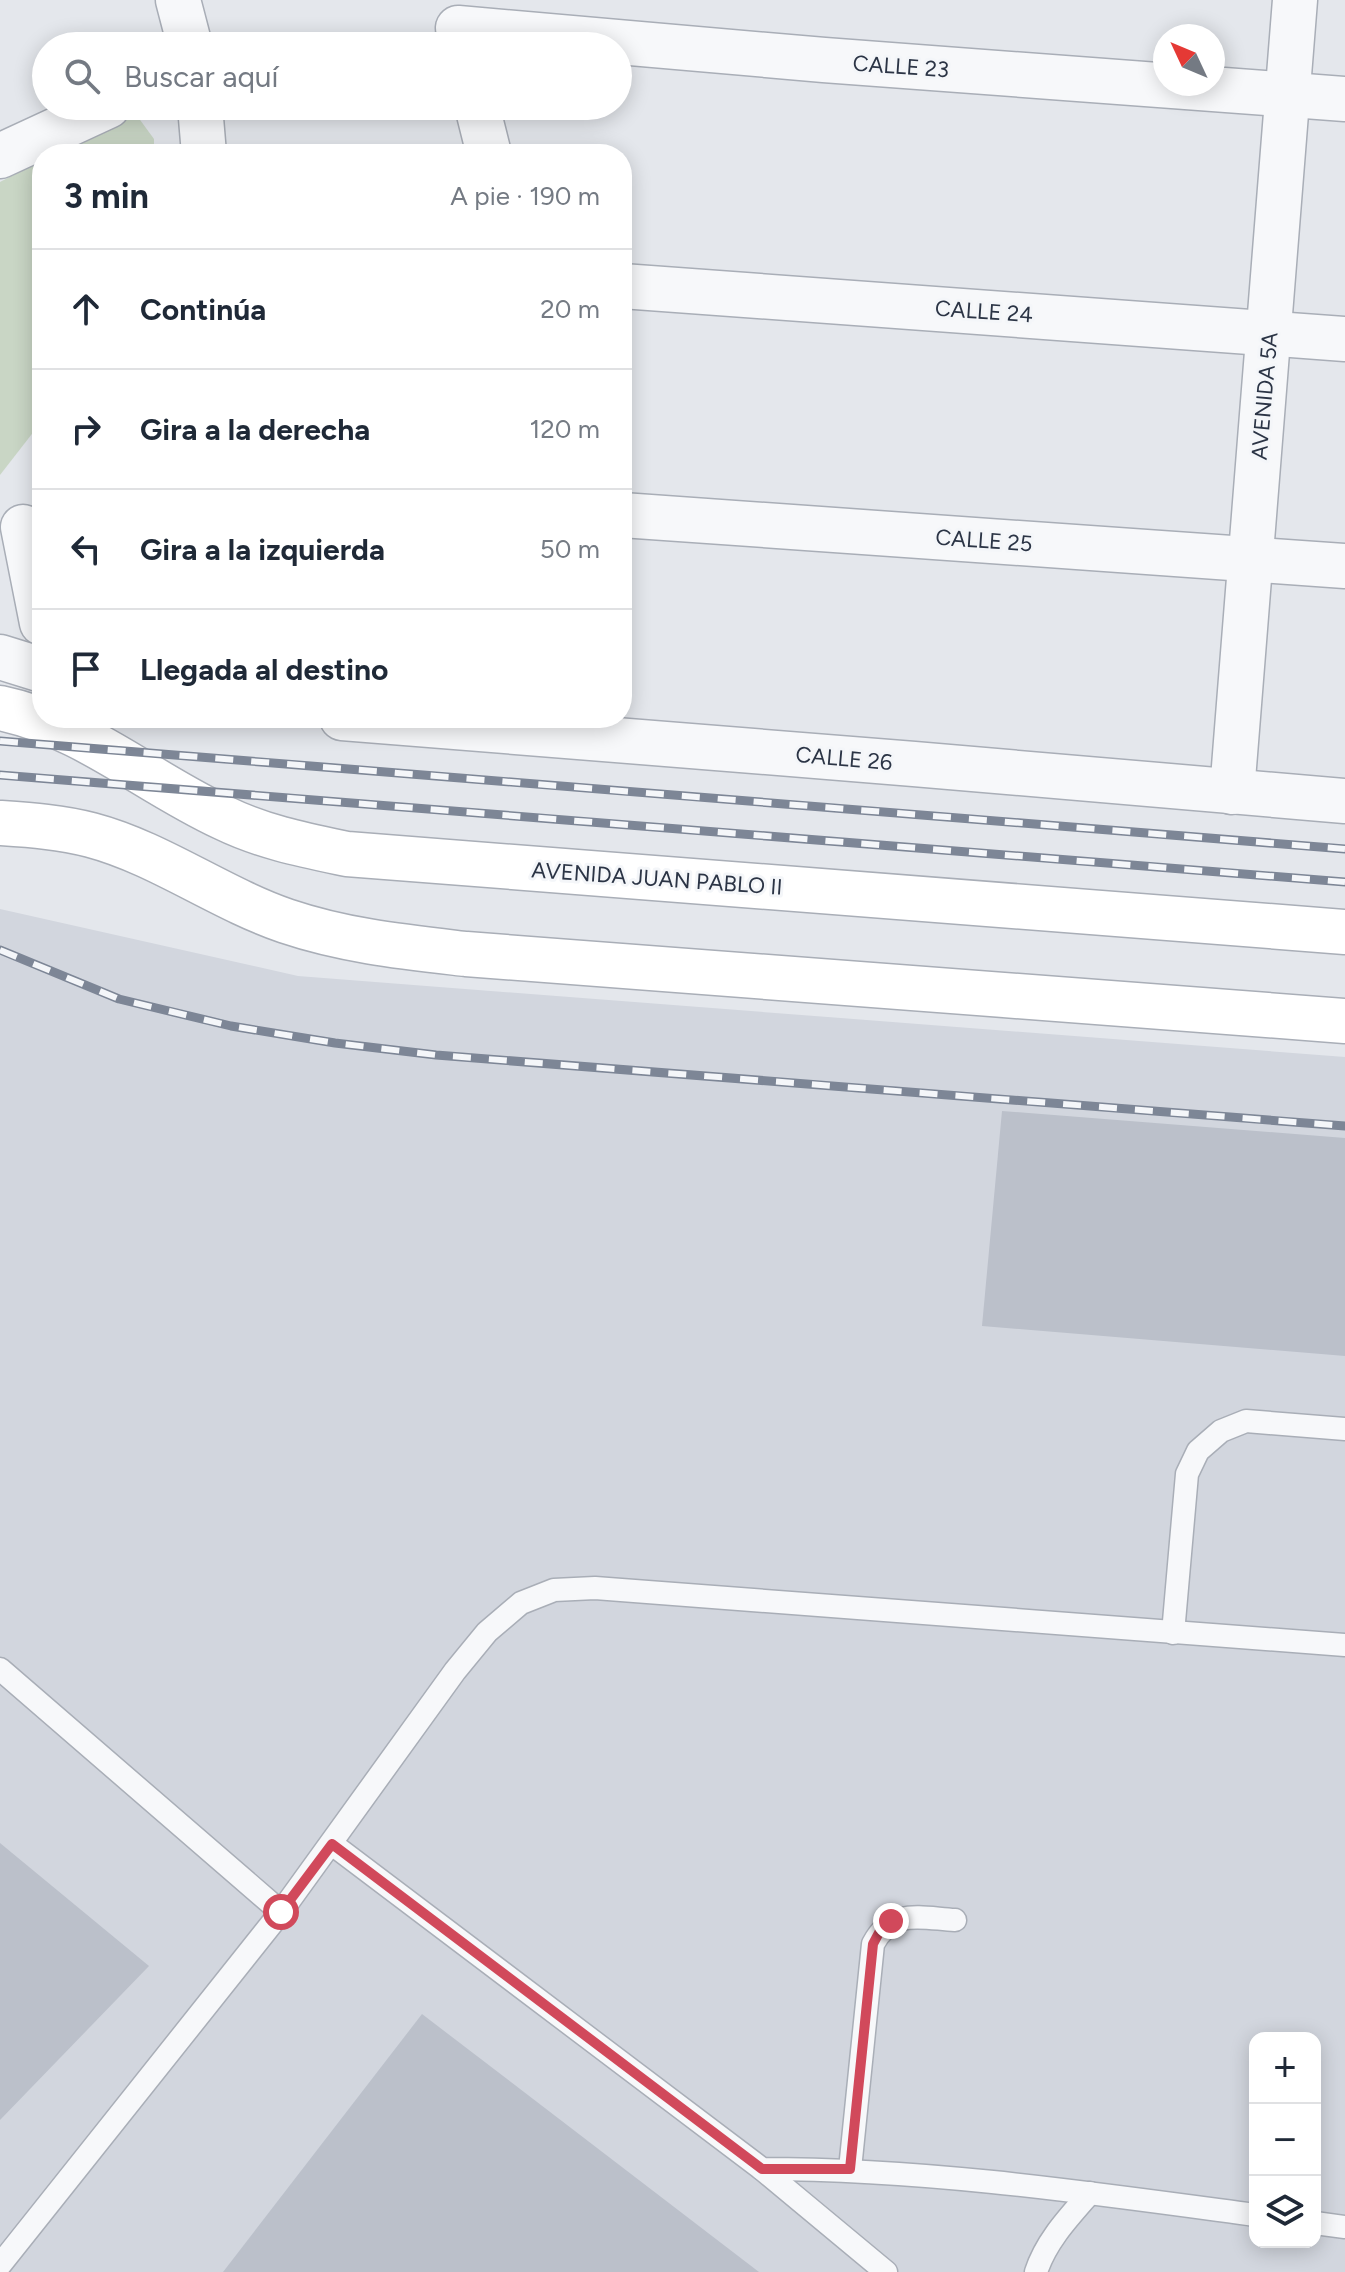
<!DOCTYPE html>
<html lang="es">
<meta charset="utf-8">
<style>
:root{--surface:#fff;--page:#f2f2f3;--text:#1f2937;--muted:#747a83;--line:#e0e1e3}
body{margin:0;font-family:Figtree,sans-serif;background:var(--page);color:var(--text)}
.controls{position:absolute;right:24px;bottom:24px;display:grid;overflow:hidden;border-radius:16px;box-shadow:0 4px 20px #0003}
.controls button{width:72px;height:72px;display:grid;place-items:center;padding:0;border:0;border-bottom:2px solid var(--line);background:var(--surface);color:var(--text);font:40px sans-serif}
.compass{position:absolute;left:1153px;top:24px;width:72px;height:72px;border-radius:50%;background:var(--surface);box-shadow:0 4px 20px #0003;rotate:314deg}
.stop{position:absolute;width:24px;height:24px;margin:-18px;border:6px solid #d1495b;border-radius:50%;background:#fff}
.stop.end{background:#d1495b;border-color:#fff;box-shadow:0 2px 8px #0008}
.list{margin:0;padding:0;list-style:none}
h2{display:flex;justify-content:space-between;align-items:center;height:104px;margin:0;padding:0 32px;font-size:34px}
h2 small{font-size:26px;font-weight:400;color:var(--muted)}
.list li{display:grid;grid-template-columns:52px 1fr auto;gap:24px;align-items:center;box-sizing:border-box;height:120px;padding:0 32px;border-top:2px solid var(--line)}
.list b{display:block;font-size:30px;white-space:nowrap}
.list em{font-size:26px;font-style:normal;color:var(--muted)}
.icon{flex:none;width:44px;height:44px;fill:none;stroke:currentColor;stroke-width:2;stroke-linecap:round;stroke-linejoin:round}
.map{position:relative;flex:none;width:1345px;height:2272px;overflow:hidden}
.search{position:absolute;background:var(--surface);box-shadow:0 4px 20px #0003;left:32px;top:32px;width:600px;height:88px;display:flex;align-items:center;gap:20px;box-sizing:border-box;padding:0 28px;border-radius:44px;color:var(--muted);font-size:30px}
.panel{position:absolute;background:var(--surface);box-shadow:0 4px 20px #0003;left:32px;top:144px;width:600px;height:584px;border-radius:32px}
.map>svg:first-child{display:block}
</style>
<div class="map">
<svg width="1345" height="2272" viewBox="0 0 1345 2272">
<rect width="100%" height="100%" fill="#e4e7ec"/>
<path fill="#d2d6de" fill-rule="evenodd" d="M 0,909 L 298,976 L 1345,1057 L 1345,2272 L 0,2272 ZM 1255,2038 L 1315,2038 L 1315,2242 L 1255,2242 Z"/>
<g fill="#c9d6c5">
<path d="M 135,113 L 154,139 L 154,154 L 54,154 Z"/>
<path d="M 42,160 L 42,421 L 0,475 L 0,182 Z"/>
</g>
<g fill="#bbc0ca">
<path d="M 1002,1111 L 1345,1138 L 1345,1356 L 982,1326 Z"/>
<path d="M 0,1843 L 149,1966 L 0,2120 Z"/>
<path d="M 422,2014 L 759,2272 L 223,2272 Z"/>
</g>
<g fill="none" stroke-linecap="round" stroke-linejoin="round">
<defs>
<g id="service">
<path d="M 1173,1633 L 1187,1474 L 1198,1451 L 1221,1431 L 1246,1421 L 1345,1429"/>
<path d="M 0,1669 L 281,1912"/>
<path d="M 332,1844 L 762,2169 C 927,2169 1091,2193 1255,2215"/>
<path d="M 762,2169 L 886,2272"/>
<path d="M 850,2169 L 873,1944 C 892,1908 920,1918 955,1920"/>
<path d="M 1315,2223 L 1345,2227"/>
<path d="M 0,2265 L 281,1912 L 455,1671 L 487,1632 L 521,1603 L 554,1590 L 595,1588 L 1345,1645"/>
<path d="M 1036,2272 C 1046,2241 1069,2217 1090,2193"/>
</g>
<g id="minor">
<path d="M 178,0 L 190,46"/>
<path d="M 458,28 L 824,60 L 1345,99"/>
<path d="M 200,106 L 204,154"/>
<path d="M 477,106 L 489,154"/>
<path d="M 0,156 L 108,106"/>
<path d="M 622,286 L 1345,339"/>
<path d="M 622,515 L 1345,566"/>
<path d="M 23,527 L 42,623"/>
<path d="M 0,657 L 42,670"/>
<path d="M 342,718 L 914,764 L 1345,801"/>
<path d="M 1232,792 L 1295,0"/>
</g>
<g id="secondary">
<path d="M 0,708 C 86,726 146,782 224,818 C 263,837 304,845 347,854 L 1345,932"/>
<path d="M 0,823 C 30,825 61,827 91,835 C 159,853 219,898 286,921 C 345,941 405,947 466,954 L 1345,1021"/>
</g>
</defs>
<use href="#service" stroke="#a9aeb7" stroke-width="25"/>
<use href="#minor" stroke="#a9aeb7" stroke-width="47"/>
<use href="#secondary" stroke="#a9aeb7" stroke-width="47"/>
<use href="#service" stroke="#f7f8fa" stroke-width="22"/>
<use href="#minor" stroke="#f7f8fa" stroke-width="44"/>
<use href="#secondary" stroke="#fff" stroke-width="44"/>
<defs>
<g id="rail">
<path d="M 0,741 L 1345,849"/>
<path d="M 0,775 L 1345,882"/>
<path d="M 0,950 L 119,999 L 231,1026 L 335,1043 L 436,1055 L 1345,1126"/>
</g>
</defs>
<use href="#rail" stroke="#7d8696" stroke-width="9"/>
<use href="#rail" stroke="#f4f6f9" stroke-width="6" stroke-dasharray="18" stroke-linecap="butt"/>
</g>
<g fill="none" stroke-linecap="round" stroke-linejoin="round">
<path stroke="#d1495b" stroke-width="10" d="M 281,1912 L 332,1844 L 762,2169 L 850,2169 L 873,1944 L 881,1929 L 891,1921"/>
</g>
<g text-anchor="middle" stroke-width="6" stroke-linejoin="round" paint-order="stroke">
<g font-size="22" fill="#2b3445" stroke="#f4f6f9">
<text transform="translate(901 66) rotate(4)" y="8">CALLE 23</text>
<text transform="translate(984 311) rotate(4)" y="8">CALLE 24</text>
<text transform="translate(1264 396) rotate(-85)" y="8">AVENIDA 5A</text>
<text transform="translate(984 540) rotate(4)" y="8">CALLE 25</text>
<text transform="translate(844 758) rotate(5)" y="8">CALLE 26</text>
<text transform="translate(657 878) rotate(4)" y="8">AVENIDA JUAN PABLO II</text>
</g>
</g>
</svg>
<div class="controls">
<button>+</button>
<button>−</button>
<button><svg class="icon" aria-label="layers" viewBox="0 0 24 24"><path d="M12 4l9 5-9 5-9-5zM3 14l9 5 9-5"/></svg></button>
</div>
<svg class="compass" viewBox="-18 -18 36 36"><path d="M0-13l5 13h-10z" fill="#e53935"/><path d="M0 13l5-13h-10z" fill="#747a83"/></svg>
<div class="stop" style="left:281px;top:1912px"></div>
<div class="stop end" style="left:891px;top:1921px"></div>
<div class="search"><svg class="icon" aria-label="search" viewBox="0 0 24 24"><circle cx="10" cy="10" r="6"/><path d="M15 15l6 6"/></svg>Buscar aquí</div>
<section class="panel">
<h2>3 min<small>A pie · 190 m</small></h2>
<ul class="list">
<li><svg class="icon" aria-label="ahead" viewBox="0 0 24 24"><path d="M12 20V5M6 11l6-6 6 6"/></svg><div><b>Continúa</b></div><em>20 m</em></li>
<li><svg class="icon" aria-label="right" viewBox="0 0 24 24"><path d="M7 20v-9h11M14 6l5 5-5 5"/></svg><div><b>Gira a la derecha</b></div><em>120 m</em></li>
<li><svg class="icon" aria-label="left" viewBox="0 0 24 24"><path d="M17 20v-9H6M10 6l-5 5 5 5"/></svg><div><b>Gira a la izquierda</b></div><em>50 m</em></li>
<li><svg class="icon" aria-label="arrive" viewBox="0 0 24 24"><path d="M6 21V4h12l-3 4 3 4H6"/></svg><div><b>Llegada al destino</b></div></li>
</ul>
</section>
</div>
